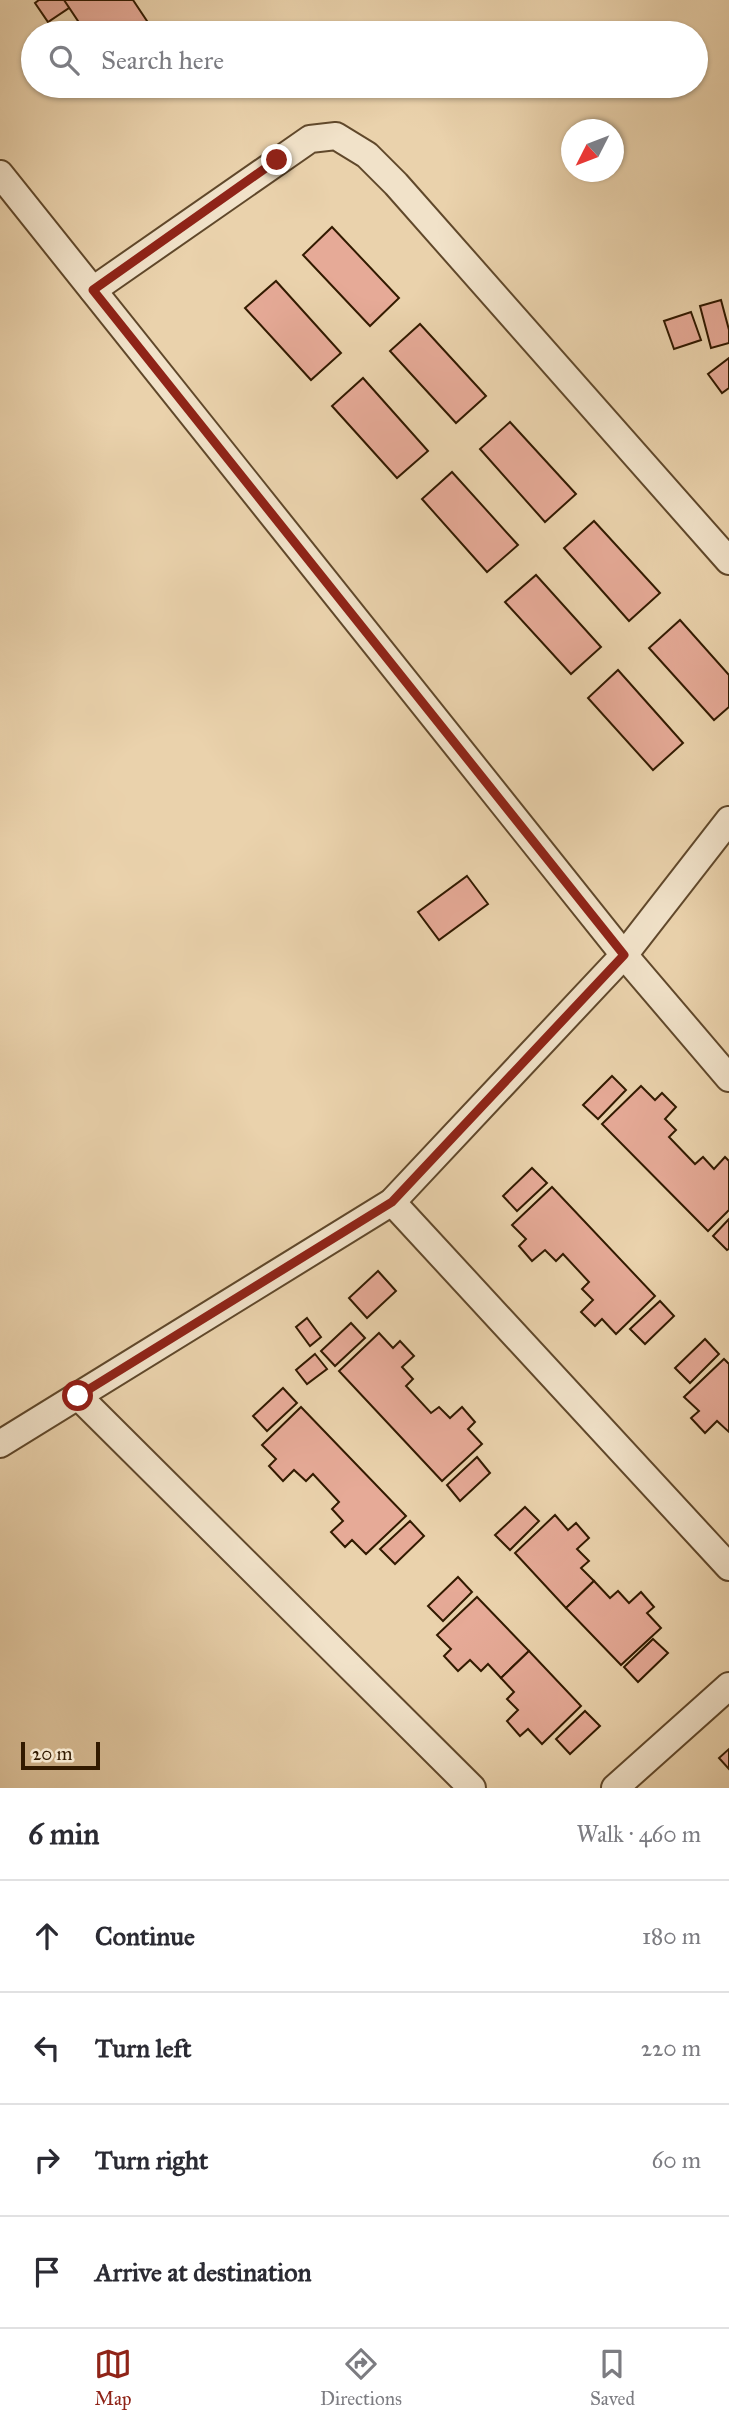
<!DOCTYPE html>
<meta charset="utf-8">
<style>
:root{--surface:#fff;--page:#f2f2f3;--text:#2b2b33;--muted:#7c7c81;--line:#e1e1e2;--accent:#8f2418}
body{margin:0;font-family:"IM FELL Great Primer",serif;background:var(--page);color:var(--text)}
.compass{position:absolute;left:561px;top:119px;width:63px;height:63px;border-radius:50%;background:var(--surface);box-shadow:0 2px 5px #0004;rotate:228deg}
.scale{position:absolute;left:21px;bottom:18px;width:79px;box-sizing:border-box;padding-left:7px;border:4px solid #321a00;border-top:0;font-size:19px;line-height:24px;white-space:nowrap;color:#321a00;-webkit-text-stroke:5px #f1e2c9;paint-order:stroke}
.stop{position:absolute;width:21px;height:21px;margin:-16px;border:5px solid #8f2418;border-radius:50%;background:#fff}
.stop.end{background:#8f2418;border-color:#fff;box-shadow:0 2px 7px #0008}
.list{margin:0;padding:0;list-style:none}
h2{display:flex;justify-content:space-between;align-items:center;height:91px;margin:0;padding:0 28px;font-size:30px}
h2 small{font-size:23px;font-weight:400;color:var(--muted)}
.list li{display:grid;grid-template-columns:46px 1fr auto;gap:21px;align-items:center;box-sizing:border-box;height:112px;padding:0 28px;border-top:2px solid var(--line)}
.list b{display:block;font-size:26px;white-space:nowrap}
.list em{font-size:23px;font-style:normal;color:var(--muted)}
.icon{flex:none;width:38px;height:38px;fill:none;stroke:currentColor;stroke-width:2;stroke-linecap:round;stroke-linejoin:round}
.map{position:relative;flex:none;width:729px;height:1788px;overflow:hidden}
.search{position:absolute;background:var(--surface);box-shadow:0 2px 5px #0004;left:21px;right:21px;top:21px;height:77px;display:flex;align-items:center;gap:18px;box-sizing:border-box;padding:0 24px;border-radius:38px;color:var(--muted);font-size:26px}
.sheet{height:539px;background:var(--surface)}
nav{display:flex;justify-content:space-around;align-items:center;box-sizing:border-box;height:98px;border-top:2px solid var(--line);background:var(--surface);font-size:19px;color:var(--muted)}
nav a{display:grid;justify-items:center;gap:4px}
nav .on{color:var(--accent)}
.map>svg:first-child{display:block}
</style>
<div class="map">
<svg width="729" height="1788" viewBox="0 0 729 1788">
<rect width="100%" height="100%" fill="#ead2ac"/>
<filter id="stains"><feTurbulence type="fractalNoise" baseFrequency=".00286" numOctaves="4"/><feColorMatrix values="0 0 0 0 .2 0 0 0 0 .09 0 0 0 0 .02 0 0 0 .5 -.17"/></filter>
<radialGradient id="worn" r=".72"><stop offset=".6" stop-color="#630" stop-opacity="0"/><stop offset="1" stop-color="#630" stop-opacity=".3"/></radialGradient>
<g fill="#e6aa97" stroke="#321a00" stroke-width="2">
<path d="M 39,0 L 81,0 L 48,22 L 35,3 Z"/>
<path d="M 64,0 L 133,0 L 155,33 L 86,33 Z"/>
<path d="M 332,227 L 399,298 L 370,326 L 303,255 Z"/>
<path d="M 276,281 L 341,353 L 311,380 L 245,308 Z"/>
<path d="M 721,300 L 729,330 L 729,343 L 711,348 L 700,306 Z"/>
<path d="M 691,312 L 701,340 L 674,349 L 664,321 Z"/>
<path d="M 420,324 L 486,396 L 456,423 L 390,351 Z"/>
<path d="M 729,358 L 729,388 L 722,393 L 708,374 Z"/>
<path d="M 363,378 L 428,451 L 397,478 L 332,406 Z"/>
<path d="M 510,422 L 576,494 L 545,522 L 480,449 Z"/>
<path d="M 452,472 L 518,545 L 487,572 L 422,499 Z"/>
<path d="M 594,521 L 660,593 L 629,621 L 564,548 Z"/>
<path d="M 536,575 L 601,647 L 571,674 L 505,602 Z"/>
<path d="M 680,620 L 729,675 L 729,707 L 714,720 L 649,648 Z"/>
<path d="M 618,670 L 683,743 L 653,770 L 588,698 Z"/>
<path d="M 467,876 L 488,904 L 439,940 L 418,912 Z"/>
<path d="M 612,1076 L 626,1090 L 598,1119 L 583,1105 Z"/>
<path d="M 641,1086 L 655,1100 L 662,1093 L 676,1107 L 665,1119 L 676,1130 L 669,1137 L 695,1164 L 703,1157 L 714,1169 L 725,1157 L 729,1161 L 729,1210 L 708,1231 L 602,1124 Z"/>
<path d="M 532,1168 L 547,1183 L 517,1211 L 503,1196 Z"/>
<path d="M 552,1187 L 655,1296 L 616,1334 L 602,1319 L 595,1326 L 581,1312 L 593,1300 L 582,1289 L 589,1282 L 563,1254 L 556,1261 L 545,1250 L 532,1261 L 519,1246 L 526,1239 L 512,1225 Z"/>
<path d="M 729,1219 L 729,1249 L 727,1250 L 713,1236 Z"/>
<path d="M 378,1271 L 396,1291 L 367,1318 L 349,1298 Z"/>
<path d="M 660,1301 L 674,1316 L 645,1344 L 630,1329 Z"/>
<path d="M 307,1318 L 321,1337 L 310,1346 L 296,1327 Z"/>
<path d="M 351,1323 L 365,1338 L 335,1366 L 321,1351 Z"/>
<path d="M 379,1333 L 393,1348 L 400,1341 L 414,1356 L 402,1367 L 413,1379 L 406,1386 L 431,1413 L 439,1407 L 450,1418 L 462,1407 L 475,1422 L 468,1429 L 482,1444 L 442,1481 L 339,1371 Z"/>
<path d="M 705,1339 L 719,1354 L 690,1383 L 675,1368 Z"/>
<path d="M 315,1354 L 327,1369 L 307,1384 L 296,1370 Z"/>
<path d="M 724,1359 L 729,1364 L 729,1432 L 717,1421 L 705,1433 L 691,1418 L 699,1411 L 684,1397 Z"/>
<path d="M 283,1388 L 297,1403 L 267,1431 L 253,1416 Z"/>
<path d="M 301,1407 L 406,1516 L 366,1554 L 352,1540 L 345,1547 L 331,1532 L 343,1521 L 332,1509 L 339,1502 L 313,1474 L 306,1481 L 294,1470 L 283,1481 L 269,1466 L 276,1459 L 262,1445 Z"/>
<path d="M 477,1457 L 490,1473 L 460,1501 L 447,1485 Z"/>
<path d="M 525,1507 L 539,1521 L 510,1550 L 495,1535 Z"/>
<path d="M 555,1515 L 568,1530 L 576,1523 L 589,1538 L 577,1549 L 589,1561 L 581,1568 L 594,1581 L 566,1608 L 515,1553 Z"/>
<path d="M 410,1521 L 424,1536 L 395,1564 L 380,1549 Z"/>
<path d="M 458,1577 L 472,1592 L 443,1621 L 428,1606 Z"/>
<path d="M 594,1581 L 610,1598 L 618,1591 L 629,1603 L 641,1592 L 654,1607 L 647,1613 L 661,1628 L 621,1665 L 566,1608 Z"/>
<path d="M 477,1597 L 529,1651 L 501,1678 L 488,1664 L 481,1671 L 470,1660 L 458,1671 L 444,1656 L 451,1649 L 437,1635 Z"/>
<path d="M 653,1639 L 668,1653 L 638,1682 L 624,1667 Z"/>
<path d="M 529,1651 L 581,1706 L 542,1744 L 528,1729 L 520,1736 L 507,1721 L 518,1710 L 507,1699 L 514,1692 L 501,1678 Z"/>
<path d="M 585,1711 L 600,1726 L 570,1754 L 556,1739 Z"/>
<path d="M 729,1749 L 729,1769 L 719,1758 Z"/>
</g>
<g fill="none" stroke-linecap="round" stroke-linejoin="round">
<defs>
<g id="minor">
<path d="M 0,174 L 624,955 L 729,1078"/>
<path d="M 93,290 L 310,139 L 336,136 L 367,155 L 396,184 L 729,561"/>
<path d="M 392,1202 L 729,1567"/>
<path d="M 78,1396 L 472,1788"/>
<path d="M 0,1444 L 392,1202 L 624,955 L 729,820"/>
<path d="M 615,1788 L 729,1686"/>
</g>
</defs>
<use href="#minor" stroke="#60482b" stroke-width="30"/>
<use href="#minor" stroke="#f1e2c9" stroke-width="26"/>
</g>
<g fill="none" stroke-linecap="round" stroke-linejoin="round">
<path stroke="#8f2418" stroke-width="9" d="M 78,1396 L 392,1202 L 624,955 L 93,290 L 277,160"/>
</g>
<rect width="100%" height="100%" filter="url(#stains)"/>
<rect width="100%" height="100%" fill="url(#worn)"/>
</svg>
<svg class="compass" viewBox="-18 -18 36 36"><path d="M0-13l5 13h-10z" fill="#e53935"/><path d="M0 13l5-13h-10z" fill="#7c7c81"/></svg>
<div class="scale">20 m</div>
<div class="stop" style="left:78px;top:1396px"></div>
<div class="stop end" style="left:277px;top:160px"></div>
<div class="search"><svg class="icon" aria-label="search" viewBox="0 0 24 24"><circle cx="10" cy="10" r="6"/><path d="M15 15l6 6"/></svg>Search here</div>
</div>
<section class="sheet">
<h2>6 min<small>Walk · 460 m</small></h2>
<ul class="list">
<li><svg class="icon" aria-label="ahead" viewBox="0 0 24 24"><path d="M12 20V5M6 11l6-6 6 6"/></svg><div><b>Continue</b></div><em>180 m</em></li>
<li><svg class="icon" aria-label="left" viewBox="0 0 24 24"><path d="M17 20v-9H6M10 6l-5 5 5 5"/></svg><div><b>Turn left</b></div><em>220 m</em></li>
<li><svg class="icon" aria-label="right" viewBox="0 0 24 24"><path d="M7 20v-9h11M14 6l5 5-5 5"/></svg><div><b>Turn right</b></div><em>60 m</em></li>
<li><svg class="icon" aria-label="arrive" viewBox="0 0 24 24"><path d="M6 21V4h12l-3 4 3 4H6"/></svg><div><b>Arrive at destination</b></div></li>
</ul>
</section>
<nav>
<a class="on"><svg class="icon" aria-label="map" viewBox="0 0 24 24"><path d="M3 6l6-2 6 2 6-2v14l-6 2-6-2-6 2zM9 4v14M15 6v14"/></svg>Map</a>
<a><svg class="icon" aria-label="directions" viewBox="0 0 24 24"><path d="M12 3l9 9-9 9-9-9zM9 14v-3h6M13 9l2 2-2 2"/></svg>Directions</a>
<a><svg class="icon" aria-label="saved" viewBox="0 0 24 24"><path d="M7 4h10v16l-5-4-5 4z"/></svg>Saved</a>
</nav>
